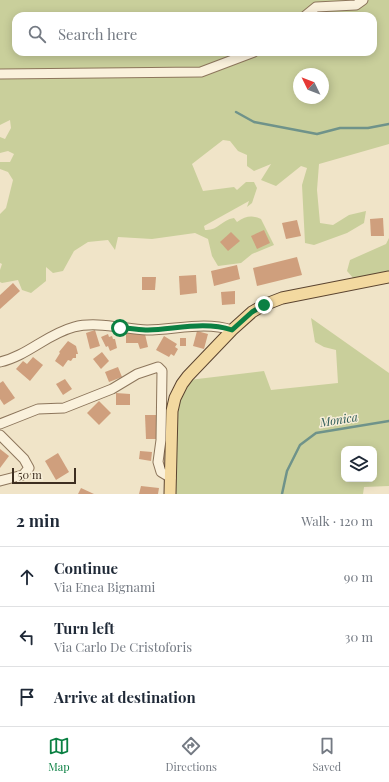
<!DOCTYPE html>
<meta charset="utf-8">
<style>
:root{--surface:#fff;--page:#f6f6f7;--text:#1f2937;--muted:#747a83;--line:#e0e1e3;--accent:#0b8043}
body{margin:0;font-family:"Playfair Display",serif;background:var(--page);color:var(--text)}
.controls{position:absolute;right:12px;bottom:12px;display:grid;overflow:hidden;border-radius:8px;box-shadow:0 2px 10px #0003}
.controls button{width:36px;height:36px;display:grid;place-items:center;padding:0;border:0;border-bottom:1px solid var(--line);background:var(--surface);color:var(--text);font:20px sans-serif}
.compass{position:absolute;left:293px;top:68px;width:36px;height:36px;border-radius:50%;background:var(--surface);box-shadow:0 2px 10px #0003;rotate:313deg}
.scale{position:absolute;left:12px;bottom:10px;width:64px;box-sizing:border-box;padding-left:4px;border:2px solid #3d2e20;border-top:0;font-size:11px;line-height:14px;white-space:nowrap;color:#3d2e20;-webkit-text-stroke:3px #f7eed8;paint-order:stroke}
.stop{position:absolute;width:12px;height:12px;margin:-9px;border:3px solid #0b8043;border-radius:50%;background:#fff}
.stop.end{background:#0b8043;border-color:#fff;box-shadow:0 1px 4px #0008}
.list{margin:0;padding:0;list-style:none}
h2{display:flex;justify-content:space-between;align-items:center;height:52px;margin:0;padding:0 16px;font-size:17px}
h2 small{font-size:13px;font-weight:400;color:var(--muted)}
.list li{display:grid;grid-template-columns:26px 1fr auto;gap:12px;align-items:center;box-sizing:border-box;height:60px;padding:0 16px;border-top:1px solid var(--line)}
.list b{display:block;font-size:15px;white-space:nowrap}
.list p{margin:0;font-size:13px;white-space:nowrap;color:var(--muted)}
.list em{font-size:13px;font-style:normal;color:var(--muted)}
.icon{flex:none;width:22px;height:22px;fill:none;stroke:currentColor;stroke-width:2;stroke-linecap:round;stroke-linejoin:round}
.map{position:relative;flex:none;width:389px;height:494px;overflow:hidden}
.search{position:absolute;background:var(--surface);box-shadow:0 2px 10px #0003;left:12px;right:12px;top:12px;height:44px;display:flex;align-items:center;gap:10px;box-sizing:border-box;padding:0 14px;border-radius:12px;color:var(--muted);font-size:15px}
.sheet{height:232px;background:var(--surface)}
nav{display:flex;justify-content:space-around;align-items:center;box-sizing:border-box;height:56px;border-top:1px solid var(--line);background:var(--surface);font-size:11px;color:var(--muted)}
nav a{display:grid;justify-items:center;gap:2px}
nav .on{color:var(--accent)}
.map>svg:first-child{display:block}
</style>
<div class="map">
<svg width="389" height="494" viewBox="0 0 389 494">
<rect width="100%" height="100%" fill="#f0e4c8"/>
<g fill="#c9cf9b" fill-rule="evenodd">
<path d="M 0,0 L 389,0 L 389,144 L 319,164 L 317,190 L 320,223 L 333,225 L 349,215 L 366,211 L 364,223 L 347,233 L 314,245 L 305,243 L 302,185 L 307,168 L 301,166 L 276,186 L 261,180 L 271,164 L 254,171 L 247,166 L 247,155 L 238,151 L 230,141 L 223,140 L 192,164 L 203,191 L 234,187 L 237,190 L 246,182 L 254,182 L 257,188 L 252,203 L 247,207 L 249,201 L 204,226 L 205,230 C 218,231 221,220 234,218 L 237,222 C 246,216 252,215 261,219 L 274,245 L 252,254 L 241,263 L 218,266 L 212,256 L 208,239 L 195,233 L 152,239 L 118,237 L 115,250 L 108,240 L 88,242 L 74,251 L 63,271 L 53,273 L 46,267 L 46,281 L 31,293 L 22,290 L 18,280 L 2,283 L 0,282 L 0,270 L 2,264 L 0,263 L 0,214 L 6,208 L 13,180 L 8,172 L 0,169 L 0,162 L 10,162 L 14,154 L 8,151 L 0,153 L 0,137 L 5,139 L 11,128 L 10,120 L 0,125 ZM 16,16 L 373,16 L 373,52 L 16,52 ZM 299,74 L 323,74 L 323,98 L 299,98 Z"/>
<path d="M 389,238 L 389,273 L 354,279 L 347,271 L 350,260 L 386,244 Z"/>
<path d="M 311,318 L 389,373 L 389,486 L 364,487 L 363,494 L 175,494 L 177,415 L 182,394 L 189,380 L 264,371 L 271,390 L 338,383 L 336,350 L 324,347 L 315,342 ZM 344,449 L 374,449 L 374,479 L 344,479 Z"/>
</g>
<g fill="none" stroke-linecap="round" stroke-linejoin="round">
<g stroke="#6f938a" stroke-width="2.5">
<path d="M 236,112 L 254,122 L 317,134 L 340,128 L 368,128 L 389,124"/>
<path d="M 282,494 L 287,471 L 300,445 L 316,433 L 389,421"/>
</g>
</g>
<g fill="#cf9f7d">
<path d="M 383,218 L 384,236 L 371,236 L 370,219 Z"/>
<path d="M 297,220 L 301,236 L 286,239 L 282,223 Z"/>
<path d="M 264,230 L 270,243 L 257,249 L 251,236 Z"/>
<path d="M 231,232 L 240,241 L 228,251 L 220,242 Z"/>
<path d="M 297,257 L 302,275 L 257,286 L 253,268 Z"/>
<path d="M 237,265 L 240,279 L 214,286 L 211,271 Z"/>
<path d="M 196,275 L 197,293 L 180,295 L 179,276 Z"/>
<path d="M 142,277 L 156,277 L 155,290 L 142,290 Z"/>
<path d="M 13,283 L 20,291 L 0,309 L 0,295 Z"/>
<path d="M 235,291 L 235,304 L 222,305 L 221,292 Z"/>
<path d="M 95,330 L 100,346 L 90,349 L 86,333 Z"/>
<path d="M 197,331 L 208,334 L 204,349 L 193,346 Z"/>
<path d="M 126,333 L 145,334 L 148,347 L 140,349 L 138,343 L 126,343 Z"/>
<path d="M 108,334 L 109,337 L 112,336 L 113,339 L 115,339 L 117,348 L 110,351 L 108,346 L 106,347 L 101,337 Z"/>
<path d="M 164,336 L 177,344 L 175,347 L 178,349 L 174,356 L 171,354 L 169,357 L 156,350 Z"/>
<rect x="180" y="338" width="6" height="8"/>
<path d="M 68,341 L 76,346 L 78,354 L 76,354 L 76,358 L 73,358 L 71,361 L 68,360 L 63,367 L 55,361 L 60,353 L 59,352 Z"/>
<path d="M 102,352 L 109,361 L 101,369 L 93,359 Z"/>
<path d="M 33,357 L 43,365 L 30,381 L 16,369 L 23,361 L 27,364 Z"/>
<path d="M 118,367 L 122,377 L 109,382 L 105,372 Z"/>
<path d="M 65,379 L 72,389 L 63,395 L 56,384 Z"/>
<path d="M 3,381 L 15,398 L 4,405 L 0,399 L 0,383 Z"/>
<path d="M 116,393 L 130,394 L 130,405 L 116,405 Z"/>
<path d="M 99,401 L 111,413 L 99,425 L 87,413 Z"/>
<path d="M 145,415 L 158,415 L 158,439 L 146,439 Z"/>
<path d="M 0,449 L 9,456 L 0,468 Z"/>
<path d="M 140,451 L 152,452 L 151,461 L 139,459 Z"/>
<path d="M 58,453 L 69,472 L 56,480 L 45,461 Z"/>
<path d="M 141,486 L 159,488 L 158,494 L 139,494 Z"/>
<path d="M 81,488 L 94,494 L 78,494 Z"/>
</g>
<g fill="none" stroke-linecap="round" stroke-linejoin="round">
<defs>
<g id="minor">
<path d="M 305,16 L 316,7 L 356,5 L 363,0"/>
<path d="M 0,74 L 201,72 L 254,52"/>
<path d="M 0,362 C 27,356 47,334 74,327 C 96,321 124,329 147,330 C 175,330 204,321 232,330"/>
<path d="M 0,424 L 38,409 L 64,408 L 112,389 L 137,374 L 158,367 L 162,371 L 161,440 L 158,462 L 161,472 L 171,478"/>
<path d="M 0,435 L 24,459 L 29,468 L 23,475 L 0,481"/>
</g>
<path id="major" d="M 170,494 L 172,411 L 175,398 L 182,384 L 188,376 L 232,330 L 252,312 L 264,305 L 282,298 L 389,277"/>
</defs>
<use href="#minor" stroke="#8d765c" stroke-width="11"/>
<use href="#major" stroke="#5b4430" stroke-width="13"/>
<use href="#minor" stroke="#faf1dc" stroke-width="9"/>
<use href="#major" stroke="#f3d9a0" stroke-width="11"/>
</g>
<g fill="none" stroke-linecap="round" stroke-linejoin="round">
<path stroke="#0b8043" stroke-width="5" d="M 120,328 C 130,328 139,330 148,330 C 176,329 205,321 232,330 L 252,312 L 264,305"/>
</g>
<g text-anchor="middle" stroke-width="3" stroke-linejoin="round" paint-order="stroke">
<g font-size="12" font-style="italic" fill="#2f5d5a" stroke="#f7eed8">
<text transform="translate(339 420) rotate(-9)" y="4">Monica</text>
</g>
</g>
</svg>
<div class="controls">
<button><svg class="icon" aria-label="layers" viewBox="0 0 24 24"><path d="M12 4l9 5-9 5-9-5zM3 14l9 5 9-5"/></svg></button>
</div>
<svg class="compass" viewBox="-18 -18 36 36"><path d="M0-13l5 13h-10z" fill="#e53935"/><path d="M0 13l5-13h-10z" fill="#747a83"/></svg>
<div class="scale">50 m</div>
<div class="stop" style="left:120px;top:328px"></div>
<div class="stop end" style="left:264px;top:305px"></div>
<div class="search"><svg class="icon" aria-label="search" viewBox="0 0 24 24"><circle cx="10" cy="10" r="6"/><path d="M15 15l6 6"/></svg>Search here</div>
</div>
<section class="sheet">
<h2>2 min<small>Walk · 120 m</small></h2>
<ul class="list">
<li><svg class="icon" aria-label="ahead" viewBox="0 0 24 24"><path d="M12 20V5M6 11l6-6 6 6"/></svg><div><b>Continue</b><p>Via Enea Bignami</p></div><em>90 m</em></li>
<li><svg class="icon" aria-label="left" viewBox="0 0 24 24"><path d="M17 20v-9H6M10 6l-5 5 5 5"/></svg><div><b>Turn left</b><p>Via Carlo De Cristoforis</p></div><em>30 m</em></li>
<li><svg class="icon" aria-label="arrive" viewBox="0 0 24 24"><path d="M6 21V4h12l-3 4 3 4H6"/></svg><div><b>Arrive at destination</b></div></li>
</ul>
</section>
<nav>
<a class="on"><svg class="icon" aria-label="map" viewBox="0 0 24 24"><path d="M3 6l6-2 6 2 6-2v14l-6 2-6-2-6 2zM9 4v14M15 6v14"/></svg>Map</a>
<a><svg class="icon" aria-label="directions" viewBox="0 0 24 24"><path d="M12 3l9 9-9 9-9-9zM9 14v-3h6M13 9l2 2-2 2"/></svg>Directions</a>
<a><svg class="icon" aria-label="saved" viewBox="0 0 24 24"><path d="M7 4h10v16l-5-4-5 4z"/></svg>Saved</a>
</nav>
